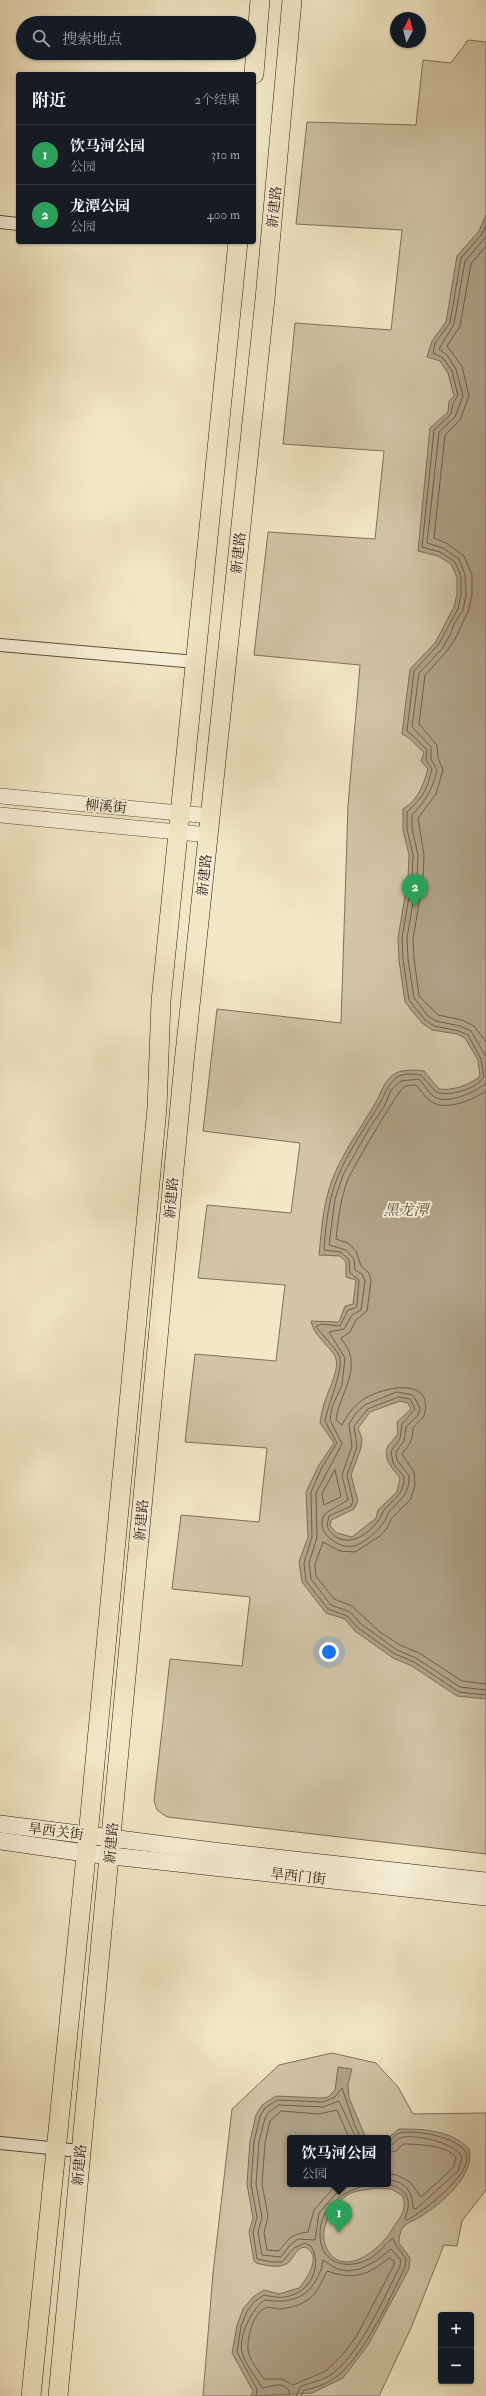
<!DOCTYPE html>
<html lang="zh">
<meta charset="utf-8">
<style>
:root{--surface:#171b24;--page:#242831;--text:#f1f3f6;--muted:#9ea1a6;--line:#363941;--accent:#c59692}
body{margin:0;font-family:"IM FELL Double Pica","Noto Serif SC",serif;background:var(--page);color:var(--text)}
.controls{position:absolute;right:12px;bottom:12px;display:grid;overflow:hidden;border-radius:4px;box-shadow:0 1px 3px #0004}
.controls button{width:36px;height:36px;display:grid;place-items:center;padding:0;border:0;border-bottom:1px solid var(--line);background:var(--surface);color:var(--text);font:20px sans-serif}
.compass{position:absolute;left:390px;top:12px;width:36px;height:36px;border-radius:50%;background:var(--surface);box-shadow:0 1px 3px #0004;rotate:7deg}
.you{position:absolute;left:329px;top:1652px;width:14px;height:14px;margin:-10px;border:3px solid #fff;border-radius:50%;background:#1a73e8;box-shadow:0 0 0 6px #1a73e833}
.badge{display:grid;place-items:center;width:26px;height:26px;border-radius:50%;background:var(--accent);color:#fff;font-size:13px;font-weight:700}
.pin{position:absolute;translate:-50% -33px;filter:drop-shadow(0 1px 2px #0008)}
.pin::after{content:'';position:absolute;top:21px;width:14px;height:12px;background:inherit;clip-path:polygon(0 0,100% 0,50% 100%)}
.popup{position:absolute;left:287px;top:2135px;width:104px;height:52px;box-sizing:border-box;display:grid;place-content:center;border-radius:4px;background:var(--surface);filter:drop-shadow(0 1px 3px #0005);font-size:13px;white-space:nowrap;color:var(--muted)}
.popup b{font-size:15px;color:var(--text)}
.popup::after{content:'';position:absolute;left:50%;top:100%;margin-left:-8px;border:8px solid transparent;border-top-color:var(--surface)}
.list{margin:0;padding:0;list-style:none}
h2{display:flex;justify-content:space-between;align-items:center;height:52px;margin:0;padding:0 16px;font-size:17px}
h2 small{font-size:13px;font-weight:400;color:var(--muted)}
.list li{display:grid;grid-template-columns:26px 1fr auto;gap:12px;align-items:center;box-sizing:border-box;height:60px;padding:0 16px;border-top:1px solid var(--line)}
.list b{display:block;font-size:15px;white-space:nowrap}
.list p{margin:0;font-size:13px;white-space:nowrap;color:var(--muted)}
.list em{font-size:13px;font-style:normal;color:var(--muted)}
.icon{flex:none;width:22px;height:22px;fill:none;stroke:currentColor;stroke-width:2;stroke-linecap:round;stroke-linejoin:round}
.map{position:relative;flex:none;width:486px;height:2396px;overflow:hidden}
.search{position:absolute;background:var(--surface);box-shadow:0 1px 3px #0004;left:16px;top:16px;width:240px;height:44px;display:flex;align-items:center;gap:10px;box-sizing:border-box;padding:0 14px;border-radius:22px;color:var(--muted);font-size:15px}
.panel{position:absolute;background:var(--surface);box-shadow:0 1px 3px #0004;left:16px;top:72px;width:240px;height:172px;border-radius:4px}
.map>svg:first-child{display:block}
</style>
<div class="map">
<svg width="486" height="2396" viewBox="0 0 486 2396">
<rect width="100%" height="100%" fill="#f2e8c5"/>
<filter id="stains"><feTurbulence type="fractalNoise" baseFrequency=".005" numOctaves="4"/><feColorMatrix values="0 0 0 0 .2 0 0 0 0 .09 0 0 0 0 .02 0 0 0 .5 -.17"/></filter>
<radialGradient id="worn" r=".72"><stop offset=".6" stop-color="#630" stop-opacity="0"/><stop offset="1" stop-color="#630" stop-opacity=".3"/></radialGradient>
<g fill="#d1c5a6" stroke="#7f705a" fill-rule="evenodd">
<path d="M 468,40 L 486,42 L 486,1854 L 167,1817 L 157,1810 L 154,1801 L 170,1659 L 242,1666 L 250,1597 L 172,1589 L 181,1515 L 259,1522 L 267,1448 L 185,1442 L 195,1354 L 276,1361 L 285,1285 L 198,1278 L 207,1205 L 291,1213 L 300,1143 L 203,1131 L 217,1009 L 341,1023 L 348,806 L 360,665 L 254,655 L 268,532 L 375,539 L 384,451 L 283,444 L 295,323 L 391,330 L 402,230 L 296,224 L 307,122 L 416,125 L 423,60 L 451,63 Z"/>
<path d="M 332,2053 L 376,2063 L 398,2087 L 413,2114 L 486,2113 L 486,2190 L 462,2221 L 457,2246 L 444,2245 L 411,2328 L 379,2396 L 203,2396 L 213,2273 L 232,2109 L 279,2065 ZM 290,2138 L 388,2138 L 388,2184 L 290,2184 Z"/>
</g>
<g fill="#afa287" stroke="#7b6c57" fill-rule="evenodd">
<path d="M 486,215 L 486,1699 L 457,1696 L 412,1666 L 393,1658 L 355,1631 L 345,1619 L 326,1613 L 302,1582 L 299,1562 L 308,1537 L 306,1492 L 319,1465 L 334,1443 L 320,1423 C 321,1417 322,1410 324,1404 C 327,1392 341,1369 335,1356 C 327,1343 314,1336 311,1321 L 339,1322 L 345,1306 L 353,1304 L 356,1280 L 346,1277 L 346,1262 L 340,1256 L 319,1255 C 321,1236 322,1216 327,1197 C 335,1162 358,1133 376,1102 C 382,1092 384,1079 396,1073 C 405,1069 415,1070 424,1071 L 439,1089 C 452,1091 470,1085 480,1076 L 478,1060 L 465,1038 L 457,1034 L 432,1030 L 422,1023 L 405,1002 L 399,960 L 398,938 L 408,878 L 409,855 L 403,830 L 403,809 C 418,800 423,786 428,769 L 421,761 L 424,752 C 415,746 412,738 402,734 L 410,669 L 435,643 L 454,607 L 457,594 L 457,577 L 451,564 L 438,556 L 418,551 L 430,428 L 448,412 L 449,401 L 454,396 L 448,373 L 440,361 L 427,357 L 432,341 L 446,322 L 457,256 L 479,231 ZM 400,1401 L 408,1403 L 411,1409 L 397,1422 L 398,1433 C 395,1439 391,1441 388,1446 C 382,1458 393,1469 400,1478 L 397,1492 L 378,1510 L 376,1518 L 352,1537 L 337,1533 L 330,1526 L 331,1520 L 354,1509 L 358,1501 L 351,1475 L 361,1448 L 362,1439 L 358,1428 L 370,1412 Z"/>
<path d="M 338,2067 L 352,2069 L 348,2084 L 349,2098 L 366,2138 L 290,2138 L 290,2184 L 388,2184 L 388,2138 L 399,2129 C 424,2129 451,2130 469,2149 C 476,2175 441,2204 420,2217 C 416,2220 408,2222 404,2226 C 400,2231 399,2237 399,2243 L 410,2258 L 409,2269 L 368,2345 L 343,2378 L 312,2393 L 251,2396 L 253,2391 L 232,2353 L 237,2325 L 243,2309 L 253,2297 L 264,2290 L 279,2294 L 299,2288 C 307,2279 323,2255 305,2247 C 294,2248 294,2262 284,2265 C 275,2268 264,2265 256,2263 L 254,2261 L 249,2232 L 253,2218 L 247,2184 L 250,2141 L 256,2115 L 262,2105 L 276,2096 L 322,2098 L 328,2097 L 335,2090 ZM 376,2188 L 391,2189 L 402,2195 C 409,2210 398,2219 391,2231 C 379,2251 341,2280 326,2247 C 318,2229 332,2206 346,2196 C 354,2190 366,2190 376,2188 Z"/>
</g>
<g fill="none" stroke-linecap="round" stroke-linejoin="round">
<g stroke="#6e5e4b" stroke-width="1">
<path d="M 486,225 L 482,234 L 461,258 L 450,323 L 435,343 L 433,353 L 443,358 L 452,371 L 458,396 L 453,403 L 451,414 L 434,430 L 422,547 L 440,552 L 455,562 L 461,576 L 461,594 L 458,609 L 438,645 L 414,671 L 407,731 C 414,736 420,743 427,750 L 426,760 L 432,769 C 427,791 422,798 407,812 L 407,829 L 413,855 L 412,879 L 402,938 L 403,959 L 409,1000 L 425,1020 L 434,1026 L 459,1031 L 468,1035 L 481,1059 L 484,1076 C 478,1089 449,1097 436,1092 L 421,1075 C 414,1074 404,1073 397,1077 C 387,1085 385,1095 379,1105 C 361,1134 339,1164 331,1198 C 327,1214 325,1233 324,1250 L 341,1252 L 349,1260 L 350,1273 L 359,1280 L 357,1305 L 355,1308 L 348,1310 L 340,1326 L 322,1324 L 316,1326 C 317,1329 335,1348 339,1355 C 345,1367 327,1407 325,1421 L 337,1443 L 322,1467 L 311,1492 L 312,1537 L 304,1563 L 306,1581 L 328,1609 L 347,1616 L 358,1628 L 395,1654 L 414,1662 L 459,1692 L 486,1695"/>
<path d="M 486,237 L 465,261 L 454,324 L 439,349 L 447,355 L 456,369 L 463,396 L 455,417 L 439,432 L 427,543 L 443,548 L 459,559 L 465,575 L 466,595 L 463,610 L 454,624 L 450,635 L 442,649 L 419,673 L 412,727 L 431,747 L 431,759 L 437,770 C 433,788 425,802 412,815 L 412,828 L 418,855 L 417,879 L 407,938 L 408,959 L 414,998 L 428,1016 L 436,1021 L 460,1026 L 471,1031 L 486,1057"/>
<path d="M 486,246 L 471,264 L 460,326 L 447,346 L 462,366 L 469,396 L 460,420 L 445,435 L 434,538 L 446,543 L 464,556 L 472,575 L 472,595 L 468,612 L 455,639 L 446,652 L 425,675 L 419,724 L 437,745 L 438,758 L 443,770 L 436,794 L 418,818 L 424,855 L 423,880 L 413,939 L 414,958 L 419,996 L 438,1015 L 462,1020 L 474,1026 L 486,1042"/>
<path d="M 486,1083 C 476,1092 446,1106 433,1096 C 428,1092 424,1084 419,1079 L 401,1081 L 391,1090 L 384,1107 L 370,1127 L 343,1175 L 335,1199 L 329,1245 L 346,1250 L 354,1259 L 355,1270 L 362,1274 L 365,1281 L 361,1310 L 352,1315 L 344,1329 L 329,1332 L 345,1358 L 342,1385 L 332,1407 L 330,1420 L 342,1444 L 316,1493 L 317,1537 L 309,1563 L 311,1579 L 331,1605 L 350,1612 L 361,1624 L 397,1650 L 416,1658 L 460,1687 L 486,1690"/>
<path d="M 486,1091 C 473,1100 445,1112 430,1101 C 424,1097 421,1090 416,1085 C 412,1085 407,1085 404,1087 C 398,1090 353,1168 348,1179 C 341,1198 338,1219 336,1239 L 348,1243 L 356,1251 L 361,1266 L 369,1273 L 371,1281 L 367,1311 L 356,1320 L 350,1332 L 341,1338 C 344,1344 349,1348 350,1355 C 356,1377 338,1399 336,1420 L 342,1425 C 347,1416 352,1408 361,1401 C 376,1389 432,1374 425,1412 C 424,1420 416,1422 413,1429 C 412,1431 413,1435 412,1438 C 410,1445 406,1448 402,1454 L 414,1472 L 415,1486 L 410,1500 L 392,1518 L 387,1528 L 380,1536 L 355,1552 L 340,1551 L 323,1542 L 315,1564 L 316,1576 L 334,1599 L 352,1606 L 380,1632 L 400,1645 L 419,1653 L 462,1681 L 486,1684"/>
<path d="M 397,1392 L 413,1395 L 420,1408 L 418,1415 L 406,1427 L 404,1441 L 396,1452 L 397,1460 L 409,1476 C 410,1495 399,1500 389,1512 C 386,1516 386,1520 383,1523 C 378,1531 363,1544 354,1546 C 337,1550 312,1529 326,1513 L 348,1500 L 342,1475 L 352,1446 L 349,1424 L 356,1413 L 365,1405 Z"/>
<path d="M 399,1397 L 410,1399 L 415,1409 L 402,1424 L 400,1439 L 391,1451 L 393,1463 L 404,1477 C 405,1494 393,1499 384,1510 C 381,1514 381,1518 378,1521 C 368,1534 352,1546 336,1537 C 332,1534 328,1530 327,1525 L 329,1516 L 351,1506 L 353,1501 L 347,1475 L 357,1447 L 354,1426 L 368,1409 Z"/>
<path d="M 335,1470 L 341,1497 L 324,1505 L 322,1494 Z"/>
<path d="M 388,2147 C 394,2146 395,2140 400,2138 C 413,2133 458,2143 462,2158 L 458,2171 L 416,2209 L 413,2208 C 413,2192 405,2181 388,2180"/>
<path d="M 388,2153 L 396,2151 L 403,2144 C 416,2144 449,2145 456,2158 L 453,2168 L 421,2197 L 410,2182 L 397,2175 L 388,2174"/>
<path d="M 337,2184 L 314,2210 L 308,2232 C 289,2235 290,2238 279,2251 L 267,2250 L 264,2233 L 268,2216 L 262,2184 L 265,2143 L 270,2121 L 281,2111 L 319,2114 L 337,2110 L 349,2138"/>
<path d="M 352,2184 L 340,2189 L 319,2213 L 315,2240 L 298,2239 L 290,2245 L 281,2257 L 262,2255 L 258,2232 L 262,2217 L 256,2184 L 259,2142 L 265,2118 L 269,2112 L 279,2105 L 323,2107 L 339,2101 L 356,2138"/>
<path d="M 389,2258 L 394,2261 L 394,2265 L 356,2337 L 343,2354 L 326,2371 L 293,2385 L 282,2379 L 264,2379 C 259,2372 249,2359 248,2350 C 247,2338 253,2313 265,2308 C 269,2306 275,2309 280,2309 C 289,2308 298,2306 306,2301 C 317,2295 322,2281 327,2271 C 353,2280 368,2276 389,2258 Z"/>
<path d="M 256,2396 L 257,2389 L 237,2352 L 241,2326 L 247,2311 L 255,2301 L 264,2295 C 274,2297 283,2299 292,2295 C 312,2289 322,2264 311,2246 L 305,2243 L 294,2248 L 282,2262 L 272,2262 L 257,2259 L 253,2232 L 257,2217 L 251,2184 L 254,2142 L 260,2116 L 265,2108 L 277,2100 L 323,2102 L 335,2097 L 342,2088 L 355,2126 L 361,2138"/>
<path d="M 290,2396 L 288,2389 C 280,2381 271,2387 262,2388 C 256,2377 245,2364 242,2352 C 238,2337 252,2308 265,2300 C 290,2304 310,2298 320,2272 C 322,2268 322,2264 323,2260 L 337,2269 L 348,2271 L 360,2269 L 376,2261 L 391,2249 L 401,2260 L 400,2266 C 385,2296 358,2358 329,2376 C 320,2381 310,2383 301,2386 L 296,2396"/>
<path d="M 301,2396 L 304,2390 C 316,2388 330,2383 340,2374 C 366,2350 390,2299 405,2267 L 406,2259 L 396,2245 L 393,2238 C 385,2243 380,2253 371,2258 C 342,2274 314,2259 321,2224 C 332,2176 427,2168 405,2218 L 407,2220 C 424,2211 468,2177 467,2157 C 466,2138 415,2129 400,2133 C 394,2134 393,2140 388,2142"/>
</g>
<defs>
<g id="minor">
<path d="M 0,222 L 18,224"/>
<path d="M 0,645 L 196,662"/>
<path d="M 0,2143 L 80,2151"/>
</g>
<g id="tertiary">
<path d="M 0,796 L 211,816"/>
<path d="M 0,815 L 209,835"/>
</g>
<g id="secondary">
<path d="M 0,1824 L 213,1851 L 486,1881"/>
<path d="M 0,1841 L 85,1853 L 486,1897"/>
</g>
<g id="primary">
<path d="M 254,74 L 260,0"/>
<path d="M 31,2396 L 88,1836 L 157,1108 L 161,1001 L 238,242"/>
<path d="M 58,2396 L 184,1063 L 265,299 L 292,0"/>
</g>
</defs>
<use href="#minor" stroke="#5e4e3c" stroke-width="14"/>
<use href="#tertiary" stroke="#5e4e3c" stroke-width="16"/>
<use href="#secondary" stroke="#2d1a0f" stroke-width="18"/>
<use href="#primary" stroke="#2d1a0f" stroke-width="20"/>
<use href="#minor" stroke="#f7f0d9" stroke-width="12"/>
<use href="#tertiary" stroke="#f7f0d9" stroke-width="15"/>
<use href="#secondary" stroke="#f7f0d9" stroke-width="17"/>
<use href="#primary" stroke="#f2e8c5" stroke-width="19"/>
</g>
<g text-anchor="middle" stroke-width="3.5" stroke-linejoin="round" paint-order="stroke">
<g font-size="14" fill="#2d1a0f" stroke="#f7f0d9">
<text transform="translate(274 207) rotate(-84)" y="5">新建路</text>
<text transform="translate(238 553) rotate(-84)" y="5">新建路</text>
<text transform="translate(106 806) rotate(5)" y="5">柳溪街</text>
<text transform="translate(204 875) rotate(-84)" y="5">新建路</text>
<text transform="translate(171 1198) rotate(-85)" y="5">新建路</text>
<text transform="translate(141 1520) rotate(-85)" y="5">新建路</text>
<text transform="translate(56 1831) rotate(7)" y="5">旱西关街</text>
<text transform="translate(111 1843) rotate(-85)" y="5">新建路</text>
<text transform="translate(298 1876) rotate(6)" y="5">旱西门街</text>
<text transform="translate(79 2165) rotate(-85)" y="5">新建路</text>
</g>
<g font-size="15" font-style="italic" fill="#61503f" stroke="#f7f0d9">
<text x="406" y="1215">黑龙潭</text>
</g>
</g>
<rect width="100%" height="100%" filter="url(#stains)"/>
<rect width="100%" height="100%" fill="url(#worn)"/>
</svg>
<div class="controls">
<button>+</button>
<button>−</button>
</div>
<svg class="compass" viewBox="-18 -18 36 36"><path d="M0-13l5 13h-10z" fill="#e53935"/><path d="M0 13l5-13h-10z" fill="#9ea1a6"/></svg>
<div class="you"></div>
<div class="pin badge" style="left:339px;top:2233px;background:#2e9e5b">1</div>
<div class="popup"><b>饮马河公园</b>公园</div>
<div class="pin badge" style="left:415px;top:907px;background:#2e9e5b">2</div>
<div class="search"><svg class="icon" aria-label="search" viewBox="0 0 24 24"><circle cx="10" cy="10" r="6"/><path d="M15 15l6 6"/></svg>搜索地点</div>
<section class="panel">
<h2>附近<small>2个结果</small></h2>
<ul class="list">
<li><span class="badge" style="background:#2e9e5b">1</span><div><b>饮马河公园</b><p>公园</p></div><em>310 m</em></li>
<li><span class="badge" style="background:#2e9e5b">2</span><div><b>龙潭公园</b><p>公园</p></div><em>400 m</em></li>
</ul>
</section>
</div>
